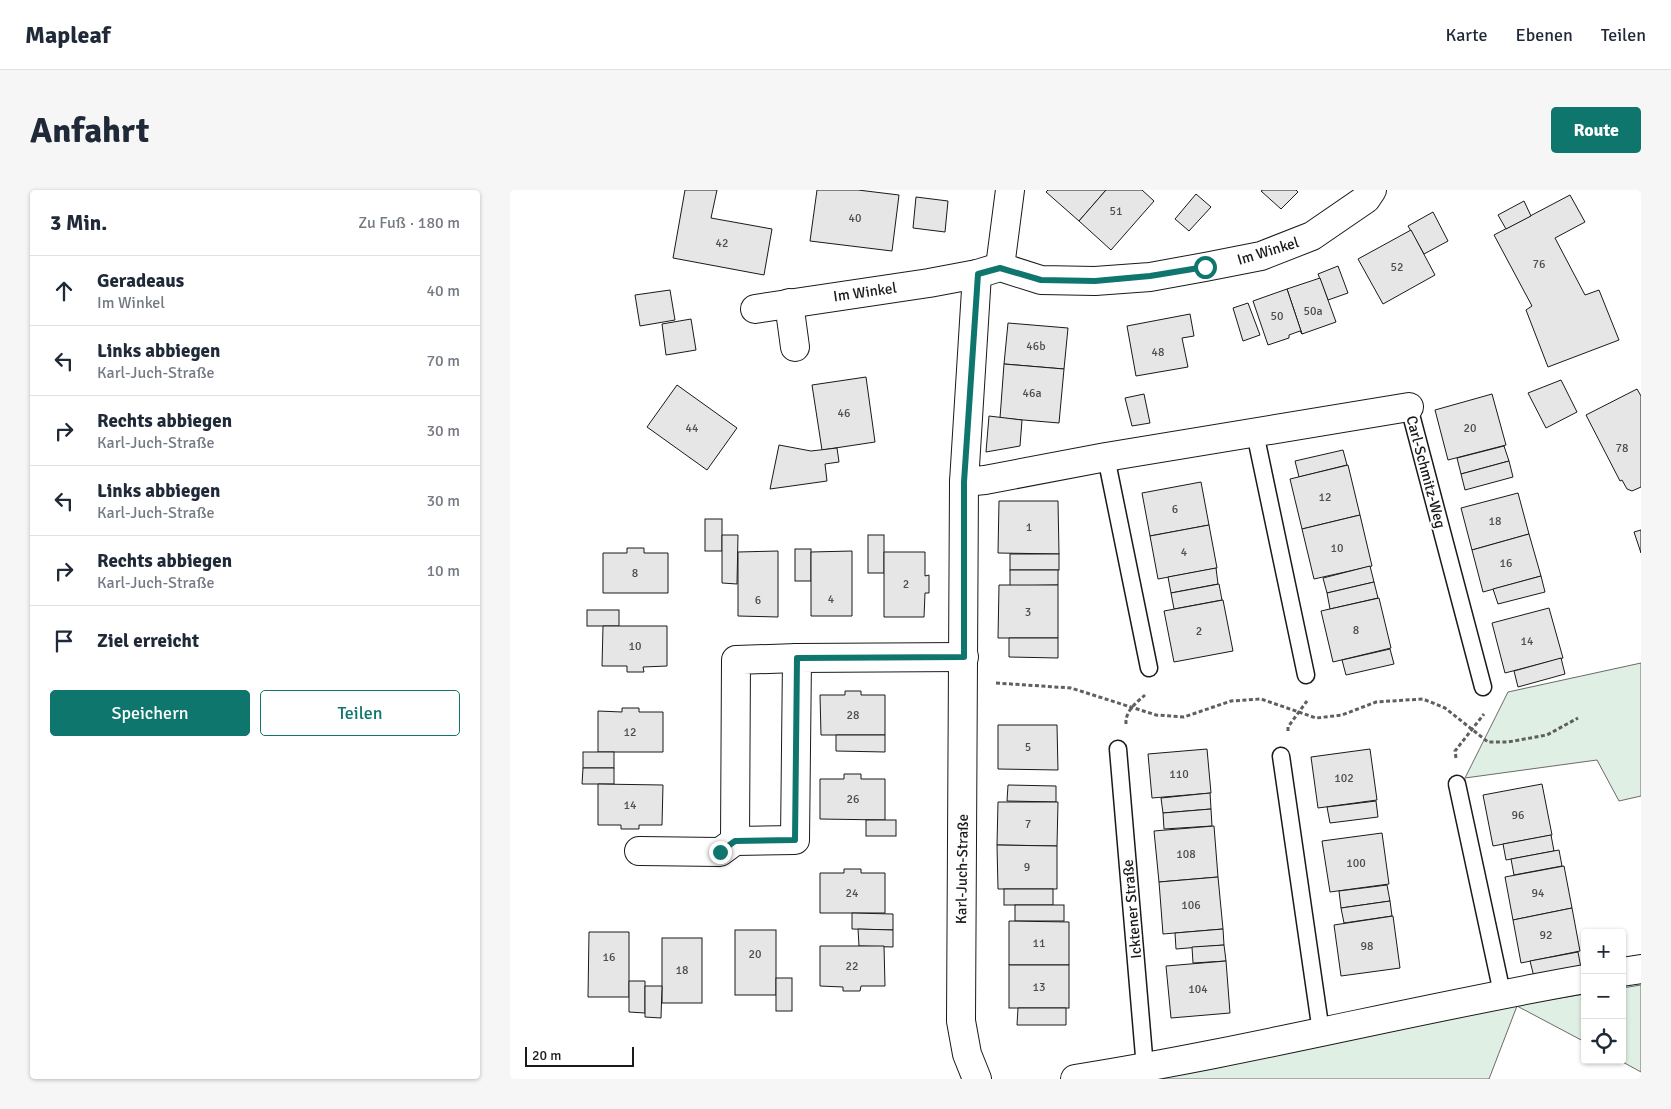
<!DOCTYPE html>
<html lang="de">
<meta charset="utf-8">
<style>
:root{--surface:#fff;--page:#f6f6f7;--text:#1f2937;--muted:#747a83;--line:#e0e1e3;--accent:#0f766e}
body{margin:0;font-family:Signika,sans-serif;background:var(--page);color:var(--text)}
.controls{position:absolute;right:15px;bottom:15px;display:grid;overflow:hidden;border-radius:5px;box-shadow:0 1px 4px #0004}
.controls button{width:45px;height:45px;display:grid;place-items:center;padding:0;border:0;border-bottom:1px solid var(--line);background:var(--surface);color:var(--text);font:25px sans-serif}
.scale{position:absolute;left:15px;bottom:12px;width:109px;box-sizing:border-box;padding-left:5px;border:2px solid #1a1a1a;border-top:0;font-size:14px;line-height:18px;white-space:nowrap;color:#1a1a1a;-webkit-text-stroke:4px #fff;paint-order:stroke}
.stop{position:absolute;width:15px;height:15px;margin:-11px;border:4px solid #0f766e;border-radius:50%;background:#fff}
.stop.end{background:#0f766e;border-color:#fff;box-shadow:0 1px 5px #0008}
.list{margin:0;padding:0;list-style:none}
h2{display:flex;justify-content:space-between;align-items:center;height:65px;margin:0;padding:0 20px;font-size:21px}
h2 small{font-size:16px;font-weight:400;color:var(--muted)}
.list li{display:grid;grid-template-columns:32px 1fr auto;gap:15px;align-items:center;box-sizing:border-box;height:70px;padding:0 20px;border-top:1px solid var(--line)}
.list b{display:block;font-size:19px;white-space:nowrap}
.list p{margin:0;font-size:16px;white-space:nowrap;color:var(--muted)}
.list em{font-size:16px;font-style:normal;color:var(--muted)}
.actions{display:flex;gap:10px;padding:15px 20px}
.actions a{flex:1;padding:11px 0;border:1px solid var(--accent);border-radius:5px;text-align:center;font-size:18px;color:var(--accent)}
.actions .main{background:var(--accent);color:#fff}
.icon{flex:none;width:28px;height:28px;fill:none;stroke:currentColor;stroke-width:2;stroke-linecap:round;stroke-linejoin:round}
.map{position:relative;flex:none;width:1131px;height:889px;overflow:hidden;border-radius:5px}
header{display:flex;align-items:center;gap:30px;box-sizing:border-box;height:70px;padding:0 25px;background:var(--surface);border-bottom:1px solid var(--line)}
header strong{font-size:24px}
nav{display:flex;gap:28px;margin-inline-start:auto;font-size:18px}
.intro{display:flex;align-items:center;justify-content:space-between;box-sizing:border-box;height:120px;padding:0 30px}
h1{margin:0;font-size:35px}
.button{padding:12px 22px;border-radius:5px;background:var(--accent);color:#fff;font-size:18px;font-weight:700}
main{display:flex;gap:30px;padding:0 30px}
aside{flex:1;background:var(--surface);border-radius:5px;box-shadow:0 1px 4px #0004}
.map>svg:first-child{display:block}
</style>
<header>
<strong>Mapleaf</strong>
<nav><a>Karte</a><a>Ebenen</a><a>Teilen</a></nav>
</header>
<div class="intro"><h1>Anfahrt</h1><a class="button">Route</a></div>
<main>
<aside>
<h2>3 Min.<small>Zu Fuß · 180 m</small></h2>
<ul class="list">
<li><svg class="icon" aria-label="ahead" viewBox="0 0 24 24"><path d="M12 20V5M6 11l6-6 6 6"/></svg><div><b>Geradeaus</b><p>Im Winkel</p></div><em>40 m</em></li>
<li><svg class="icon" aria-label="left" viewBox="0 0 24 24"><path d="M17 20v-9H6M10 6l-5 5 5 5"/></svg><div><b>Links abbiegen</b><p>Karl-Juch-Straße</p></div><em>70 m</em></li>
<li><svg class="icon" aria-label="right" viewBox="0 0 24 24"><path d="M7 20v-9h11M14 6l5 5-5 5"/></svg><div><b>Rechts abbiegen</b><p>Karl-Juch-Straße</p></div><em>30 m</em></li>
<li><svg class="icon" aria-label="left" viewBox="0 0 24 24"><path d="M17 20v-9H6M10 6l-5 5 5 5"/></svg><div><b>Links abbiegen</b><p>Karl-Juch-Straße</p></div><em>30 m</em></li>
<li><svg class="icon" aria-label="right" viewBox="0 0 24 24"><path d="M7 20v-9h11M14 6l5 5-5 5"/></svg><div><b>Rechts abbiegen</b><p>Karl-Juch-Straße</p></div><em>10 m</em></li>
<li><svg class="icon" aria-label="arrive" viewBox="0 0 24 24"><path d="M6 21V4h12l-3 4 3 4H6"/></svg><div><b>Ziel erreicht</b></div></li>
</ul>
<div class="actions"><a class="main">Speichern</a><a>Teilen</a></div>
</aside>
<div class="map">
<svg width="1131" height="889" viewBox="0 0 1131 889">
<rect width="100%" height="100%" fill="#fff"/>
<g fill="#e0efe3" stroke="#6a6a6a">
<path d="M 1131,473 L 1131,606 L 1109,611 L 1087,570 L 955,588 L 998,502 Z"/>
<path d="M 1131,795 L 1131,882 L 1109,870 L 1112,870 L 1112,798 Z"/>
<path d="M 1075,804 L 1075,852 L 1007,816 L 979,889 L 643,889 L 1007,815 Z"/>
</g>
<g fill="#e6e6e6" stroke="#1a1a1a">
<path d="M 175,0 L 207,0 L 201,28 L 262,39 L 254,85 L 163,68 Z"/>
<path d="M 307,0 L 348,0 L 389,5 L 382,61 L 300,51 Z"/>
<path d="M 538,0 L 596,0 L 569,31 L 536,2 Z"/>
<path d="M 596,0 L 632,0 L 644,11 L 601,60 L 569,31 Z"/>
<path d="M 753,0 L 786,0 L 788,2 L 771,19 L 751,1 Z"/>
<path d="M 686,4 L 701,17 L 679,41 L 665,29 Z"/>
<path d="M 1060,5 L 1075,32 L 1045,48 L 1075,105 L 1089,100 L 1109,150 L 1038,177 L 1016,120 L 1022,116 L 984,45 Z"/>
<path d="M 406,7 L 438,11 L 435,42 L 403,38 Z"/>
<path d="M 1014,11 L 1021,26 L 996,39 L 988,25 Z"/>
<path d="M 923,22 L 938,51 L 914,64 L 898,36 Z"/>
<path d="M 901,40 L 925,85 L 873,114 L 848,69 Z"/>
<path d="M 828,76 L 838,103 L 818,110 L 808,84 Z"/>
<path d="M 810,88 L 826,132 L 792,144 L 777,99 Z"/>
<path d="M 777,99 L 792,144 L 790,141 L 779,145 L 779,148 L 758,155 L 743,111 Z"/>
<path d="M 160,100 L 165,130 L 130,136 L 125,105 Z"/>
<path d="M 738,113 L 750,145 L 733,151 L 723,118 Z"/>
<path d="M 680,124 L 684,146 L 672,148 L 678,177 L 626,186 L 617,136 Z"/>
<path d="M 181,129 L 186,160 L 156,165 L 152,134 Z"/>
<path d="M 498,133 L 558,138 L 554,179 L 494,174 Z"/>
<path d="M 494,174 L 554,179 L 549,233 L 490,228 Z"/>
<path d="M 356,187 L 365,252 L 312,260 L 302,195 Z"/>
<path d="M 1051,190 L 1067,222 L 1036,238 L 1018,203 Z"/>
<path d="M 167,195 L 227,238 L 197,280 L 137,237 Z"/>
<path d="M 1127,199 L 1131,206 L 1131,297 L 1122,301 L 1117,299 L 1112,290 L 1110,291 L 1076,225 Z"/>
<path d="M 634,204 L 640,233 L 622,236 L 615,208 Z"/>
<path d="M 982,204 L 996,255 L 938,270 L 925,220 Z"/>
<path d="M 479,226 L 512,230 L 510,256 L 476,262 Z"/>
<path d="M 269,255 L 301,261 L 327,258 L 329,272 L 315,274 L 317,291 L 260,299 Z"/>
<path d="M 994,256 L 999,271 L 951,284 L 947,268 Z"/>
<path d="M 833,260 L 837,275 L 789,287 L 785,271 Z"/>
<path d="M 999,271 L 1003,287 L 955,300 L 951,284 Z"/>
<path d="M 838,275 L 850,325 L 792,339 L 780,289 Z"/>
<path d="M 691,292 L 699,335 L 640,346 L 632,303 Z"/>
<path d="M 1008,303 L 1019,344 L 962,360 L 951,318 Z"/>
<path d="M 489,311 L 548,311 L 549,364 L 488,363 Z"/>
<path d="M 850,325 L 862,376 L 804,389 L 792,339 Z"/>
<rect x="195" y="329" width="17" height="32"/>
<path d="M 699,335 L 707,378 L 648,389 L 640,346 Z"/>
<path d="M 1131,340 L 1131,363 L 1124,342 Z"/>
<path d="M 1019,344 L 1031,386 L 973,402 L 962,360 Z"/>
<path d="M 212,345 L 228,345 L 227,394 L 212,393 Z"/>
<rect x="358" y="345" width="16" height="38"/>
<path d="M 117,358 L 134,358 L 134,363 L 158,363 L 158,403 L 93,403 L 93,363 L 117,363 Z"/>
<rect x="285" y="359" width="16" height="32"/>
<path d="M 268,361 L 268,427 L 228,426 L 228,362 Z"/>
<path d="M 342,361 L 342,426 L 301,426 L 301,362 Z"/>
<path d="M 374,362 L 415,362 L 415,386 L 419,385 L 419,403 L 415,403 L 414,427 L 374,427 Z"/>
<rect x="500" y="364" width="49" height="16"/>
<path d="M 860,376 L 864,392 L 817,403 L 813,388 Z"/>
<path d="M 706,378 L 708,394 L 661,403 L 658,387 Z"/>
<path d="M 500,380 L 548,380 L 548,395 L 500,396 Z"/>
<path d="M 1031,386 L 1035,402 L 988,414 L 983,399 Z"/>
<path d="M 864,392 L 868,408 L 820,419 L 817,403 Z"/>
<path d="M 709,394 L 712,410 L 664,419 L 661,403 Z"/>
<path d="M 489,395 L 548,395 L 548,448 L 488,448 Z"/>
<path d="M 869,408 L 881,458 L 823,472 L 811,421 Z"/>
<path d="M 713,410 L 723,461 L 664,472 L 654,421 Z"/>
<path d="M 1039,418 L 1053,468 L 995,483 L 982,433 Z"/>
<rect x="77" y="420" width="32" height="16"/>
<path d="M 93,436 L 157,436 L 157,476 L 133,477 L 134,482 L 117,482 L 117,476 L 92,476 Z"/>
<path d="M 499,448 L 548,448 L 548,468 L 499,467 Z"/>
<path d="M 880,459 L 884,474 L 836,485 L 832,470 Z"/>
<path d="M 1051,468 L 1055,484 L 1008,497 L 1004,481 Z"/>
<path d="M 335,501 L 351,501 L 351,505 L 375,505 L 375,545 L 311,545 L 310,505 L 335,505 Z"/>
<path d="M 112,518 L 129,518 L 129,522 L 153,522 L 153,562 L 88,562 L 88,521 L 112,522 Z"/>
<path d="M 488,535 L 547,535 L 548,580 L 488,579 Z"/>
<path d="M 326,545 L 375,545 L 375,562 L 326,561 Z"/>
<path d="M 697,559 L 701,603 L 642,608 L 638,564 Z"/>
<path d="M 860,559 L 867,610 L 808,618 L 801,567 Z"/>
<rect x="73" y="562" width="31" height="16"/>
<path d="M 73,578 L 104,578 L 104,594 L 72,594 Z"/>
<path d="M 334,584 L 351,584 L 351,589 L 375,589 L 375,630 L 310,629 L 310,589 L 334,589 Z"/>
<path d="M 88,594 L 153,595 L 152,635 L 129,635 L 129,639 L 111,639 L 111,635 L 88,635 Z"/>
<path d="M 1032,594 L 1042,645 L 983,656 L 973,605 Z"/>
<path d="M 498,595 L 546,596 L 546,612 L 497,611 Z"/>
<path d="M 700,603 L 701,619 L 653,623 L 651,608 Z"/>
<path d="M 866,611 L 868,627 L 820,633 L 817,617 Z"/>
<path d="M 488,612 L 548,612 L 547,656 L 487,655 Z"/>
<path d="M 701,619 L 702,636 L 654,639 L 653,623 Z"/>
<rect x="356" y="630" width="30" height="16"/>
<path d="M 704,636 L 708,687 L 649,692 L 644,641 Z"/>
<path d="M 872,643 L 879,694 L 820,702 L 812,651 Z"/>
<path d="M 1041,645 L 1044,661 L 996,670 L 993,654 Z"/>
<path d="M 487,655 L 547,656 L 547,699 L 488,699 Z"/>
<path d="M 1049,660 L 1052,676 L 1004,685 L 1001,669 Z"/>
<path d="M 1054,676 L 1062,718 L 1003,730 L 995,687 Z"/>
<path d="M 334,679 L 351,679 L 351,683 L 375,683 L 375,723 L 310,723 L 310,683 L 334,683 Z"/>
<path d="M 708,687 L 713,739 L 653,744 L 649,692 Z"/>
<path d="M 877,695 L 880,711 L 831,718 L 829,701 Z"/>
<rect x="494" y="699" width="49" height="16"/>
<path d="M 880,711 L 882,726 L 834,733 L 831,718 Z"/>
<rect x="505" y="715" width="49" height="16"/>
<path d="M 1062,718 L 1070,761 L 1011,773 L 1003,730 Z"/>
<path d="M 342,723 L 383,724 L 383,740 L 342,739 Z"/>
<path d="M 883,726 L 890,778 L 831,786 L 824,735 Z"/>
<path d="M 499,731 L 559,732 L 559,775 L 499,775 Z"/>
<path d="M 348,739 L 383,740 L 383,757 L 349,756 Z"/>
<path d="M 713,739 L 714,755 L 666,759 L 665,743 Z"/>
<rect x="225" y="740" width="41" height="65"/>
<path d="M 79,742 L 119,742 L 119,807 L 78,807 Z"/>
<rect x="152" y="748" width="40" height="65"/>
<path d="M 714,755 L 716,771 L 683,773 L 682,757 Z"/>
<path d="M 310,756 L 374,756 L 375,796 L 351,796 L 350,801 L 333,801 L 333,797 L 310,796 Z"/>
<path d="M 1068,762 L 1071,778 L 1024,787 L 1020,771 Z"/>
<path d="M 716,771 L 720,823 L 661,828 L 656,776 Z"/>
<rect x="499" y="775" width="60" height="43"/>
<rect x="266" y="788" width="16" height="33"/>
<path d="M 119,791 L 135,791 L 135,823 L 119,822 Z"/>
<path d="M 135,796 L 152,796 L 151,828 L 135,827 Z"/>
<path d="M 508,818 L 556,818 L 556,835 L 507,835 Z"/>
</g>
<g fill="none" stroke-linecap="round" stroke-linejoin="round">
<defs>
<g id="service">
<path d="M 899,217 L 973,497"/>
<path d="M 745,243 L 796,485"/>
<path d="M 596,267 L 639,478"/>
<path d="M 608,559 L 635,878"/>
<path d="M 771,566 L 811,842"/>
<path d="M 947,594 L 992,803"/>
</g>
<g id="minor">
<path d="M 490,77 L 500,0"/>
<path d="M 279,113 L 285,157"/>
<path d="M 245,119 L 419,93 L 467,84 L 490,77 L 531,90 L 585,91 L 640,87 L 695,77 L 751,66 L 802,46 L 856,9 L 862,0"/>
<path d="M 454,292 L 475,290 L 596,267 L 899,217"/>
<path d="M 225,651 L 226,470 L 287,468"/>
<path d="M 129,661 L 210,662 L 225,651 L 285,650 L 287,468 L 454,467"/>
<path d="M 1112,782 L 1131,779"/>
<path d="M 467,889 L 457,864 L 451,831 L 454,292 L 467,84"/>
<path d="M 565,889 C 736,862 904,819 1075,789"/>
</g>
</defs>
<use href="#service" stroke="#1a1a1a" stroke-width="19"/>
<use href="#minor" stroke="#1a1a1a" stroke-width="30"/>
<g stroke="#5f5f5f" stroke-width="3" stroke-dasharray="4 2.5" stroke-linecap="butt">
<path d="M 486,493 L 561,498 L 646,525 L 674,527 L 721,511 L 751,509 L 806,528 L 832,525 L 866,512 L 913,509 L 935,518 L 978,552 L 998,552 L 1037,545 L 1068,528"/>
<path d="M 616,534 C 615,521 626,513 635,505"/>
<path d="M 778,541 L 778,537 L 797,511"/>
<path d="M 946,568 L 945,561 L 974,524"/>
</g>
<use href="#service" stroke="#fff" stroke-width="16"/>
<use href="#minor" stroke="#fff" stroke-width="28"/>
</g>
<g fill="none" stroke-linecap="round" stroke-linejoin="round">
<path stroke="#0f766e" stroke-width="6" d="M 210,662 L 225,651 L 285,650 L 287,468 L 454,467 L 454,292 L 468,84 L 490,78 L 531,90 L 585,91 L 640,86 L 695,77"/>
</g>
<g text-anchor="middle" stroke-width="4" stroke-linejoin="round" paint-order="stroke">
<g font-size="12" fill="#4d4d4d">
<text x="606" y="25">51</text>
<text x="345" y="32">40</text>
<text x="212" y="57">42</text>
<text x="1029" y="78">76</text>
<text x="887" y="81">52</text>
<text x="803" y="125">50a</text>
<text x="767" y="130">50</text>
<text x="526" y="160">46b</text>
<text x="648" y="166">48</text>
<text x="522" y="207">46a</text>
<text x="334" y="227">46</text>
<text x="182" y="242">44</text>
<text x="960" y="242">20</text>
<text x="1112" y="262">78</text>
<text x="815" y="311">12</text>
<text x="665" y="323">6</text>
<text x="985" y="335">18</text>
<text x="519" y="341">1</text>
<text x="827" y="362">10</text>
<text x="674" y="366">4</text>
<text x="996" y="377">16</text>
<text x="125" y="387">8</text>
<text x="396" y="398">2</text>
<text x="321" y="413">4</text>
<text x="248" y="414">6</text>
<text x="518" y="426">3</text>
<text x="846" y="444">8</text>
<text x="689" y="445">2</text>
<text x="1017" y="455">14</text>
<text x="125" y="460">10</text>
<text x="343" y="529">28</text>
<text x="120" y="546">12</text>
<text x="518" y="561">5</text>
<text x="669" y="588">110</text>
<text x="834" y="592">102</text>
<text x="343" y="613">26</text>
<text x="120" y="619">14</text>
<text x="1008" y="629">96</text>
<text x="518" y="638">7</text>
<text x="676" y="668">108</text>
<text x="846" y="677">100</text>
<text x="517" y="681">9</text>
<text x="342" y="707">24</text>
<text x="1028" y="707">94</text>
<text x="681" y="719">106</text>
<text x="1036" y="749">92</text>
<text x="529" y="757">11</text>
<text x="857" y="760">98</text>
<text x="245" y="768">20</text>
<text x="99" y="771">16</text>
<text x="342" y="780">22</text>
<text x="172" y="784">18</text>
<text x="529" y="801">13</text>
<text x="688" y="803">104</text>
</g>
<g font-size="15" fill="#1a1a1a" stroke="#fff">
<text transform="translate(758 61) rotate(-17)" y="5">Im Winkel</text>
<text transform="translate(355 102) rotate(-8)" y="5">Im Winkel</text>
<text transform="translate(916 282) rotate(75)" y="5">Carl-Schmitz-Weg</text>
<text transform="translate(452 679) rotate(-89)" y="5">Karl-Juch-Straße</text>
<text transform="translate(622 719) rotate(-95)" y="5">Icktener Straße</text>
</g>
</g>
</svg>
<div class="controls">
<button>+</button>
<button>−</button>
<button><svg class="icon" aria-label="locate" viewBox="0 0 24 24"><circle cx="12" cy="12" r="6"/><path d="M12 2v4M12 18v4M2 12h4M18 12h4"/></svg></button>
</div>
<div class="scale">20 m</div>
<div class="stop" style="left:695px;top:77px"></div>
<div class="stop end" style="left:210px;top:662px"></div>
</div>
</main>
